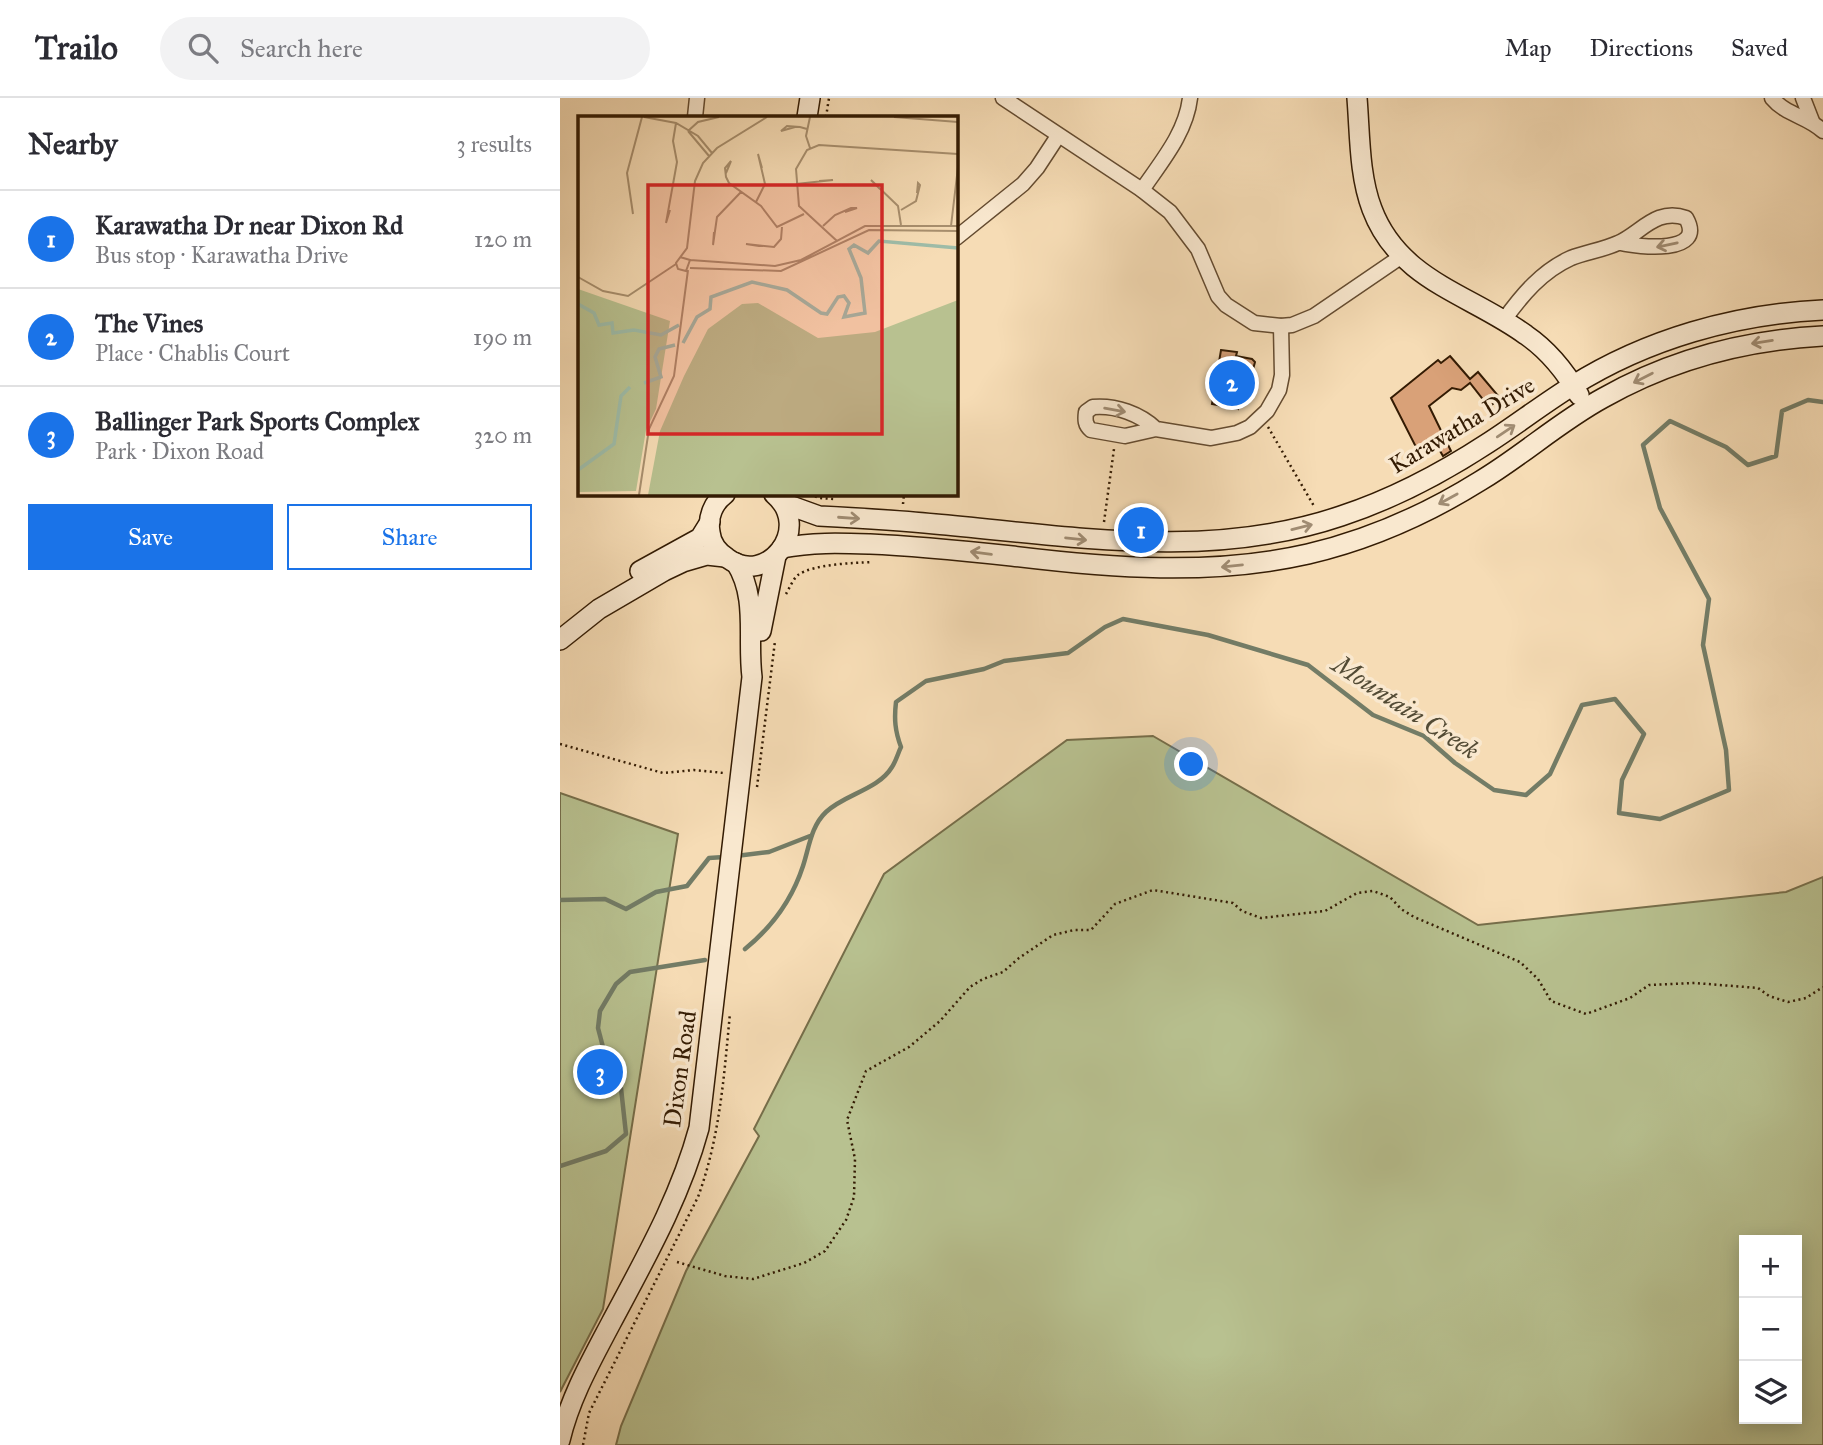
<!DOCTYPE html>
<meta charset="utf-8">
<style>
:root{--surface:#fff;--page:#f2f2f3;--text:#2b2b33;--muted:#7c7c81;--line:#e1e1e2;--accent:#1a73e8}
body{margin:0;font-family:"IM FELL Great Primer",serif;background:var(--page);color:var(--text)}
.controls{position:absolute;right:21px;bottom:21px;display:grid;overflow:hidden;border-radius:0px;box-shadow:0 4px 18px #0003}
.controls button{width:63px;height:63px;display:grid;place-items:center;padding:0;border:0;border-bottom:2px solid var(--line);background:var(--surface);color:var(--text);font:35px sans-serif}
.you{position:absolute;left:632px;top:667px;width:24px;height:24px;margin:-18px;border:5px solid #fff;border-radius:50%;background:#1a73e8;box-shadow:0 0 0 10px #1a73e833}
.badge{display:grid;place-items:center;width:46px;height:46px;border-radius:50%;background:var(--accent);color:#fff;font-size:23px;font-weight:700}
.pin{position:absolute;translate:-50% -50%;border:4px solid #fff;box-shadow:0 2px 7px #0006}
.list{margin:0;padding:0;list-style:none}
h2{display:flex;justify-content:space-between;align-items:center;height:91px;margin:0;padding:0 28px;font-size:30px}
h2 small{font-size:23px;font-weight:400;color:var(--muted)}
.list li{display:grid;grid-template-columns:46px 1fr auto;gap:21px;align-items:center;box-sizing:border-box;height:98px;padding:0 28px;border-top:2px solid var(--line)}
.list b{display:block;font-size:26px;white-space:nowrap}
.list p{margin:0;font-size:23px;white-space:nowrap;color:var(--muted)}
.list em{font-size:23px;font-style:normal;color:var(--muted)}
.actions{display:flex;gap:14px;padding:21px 28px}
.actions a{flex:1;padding:16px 0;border:2px solid var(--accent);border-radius:0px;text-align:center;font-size:24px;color:var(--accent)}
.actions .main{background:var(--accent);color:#fff}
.icon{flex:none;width:38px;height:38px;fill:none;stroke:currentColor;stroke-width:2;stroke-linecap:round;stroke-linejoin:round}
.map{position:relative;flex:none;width:1263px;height:1347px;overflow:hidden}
header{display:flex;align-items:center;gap:42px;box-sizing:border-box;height:98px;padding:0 35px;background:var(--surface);border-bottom:2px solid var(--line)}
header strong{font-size:33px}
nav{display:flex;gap:38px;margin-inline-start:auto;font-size:24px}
.search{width:490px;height:63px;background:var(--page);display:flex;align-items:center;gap:18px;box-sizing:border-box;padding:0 24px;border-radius:38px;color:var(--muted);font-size:26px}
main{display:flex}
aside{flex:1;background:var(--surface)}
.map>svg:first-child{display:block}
</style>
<header>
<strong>Trailo</strong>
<div class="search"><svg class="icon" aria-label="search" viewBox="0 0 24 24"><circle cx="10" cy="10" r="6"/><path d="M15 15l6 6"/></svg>Search here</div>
<nav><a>Map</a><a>Directions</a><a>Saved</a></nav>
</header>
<main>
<aside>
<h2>Nearby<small>3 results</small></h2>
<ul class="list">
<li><span class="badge">1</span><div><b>Karawatha Dr near Dixon Rd</b><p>Bus stop · Karawatha Drive</p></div><em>120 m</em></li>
<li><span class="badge">2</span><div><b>The Vines</b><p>Place · Chablis Court</p></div><em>190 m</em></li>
<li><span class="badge">3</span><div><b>Ballinger Park Sports Complex</b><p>Park · Dixon Road</p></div><em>320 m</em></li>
</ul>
<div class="actions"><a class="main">Save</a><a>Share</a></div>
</aside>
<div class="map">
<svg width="1263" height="1347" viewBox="0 0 1263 1347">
<rect width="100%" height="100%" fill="#f6dcb5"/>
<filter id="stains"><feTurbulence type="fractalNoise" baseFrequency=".00286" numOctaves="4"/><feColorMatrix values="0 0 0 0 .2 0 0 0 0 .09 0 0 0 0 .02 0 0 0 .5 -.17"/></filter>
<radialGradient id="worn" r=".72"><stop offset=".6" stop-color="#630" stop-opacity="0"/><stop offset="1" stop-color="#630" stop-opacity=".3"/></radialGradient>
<g fill="#b8c190" stroke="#766e4a" stroke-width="2" fill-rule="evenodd">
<path d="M 593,638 L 918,827 L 1226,794 L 1263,779 L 1263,1347 L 56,1347 L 61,1328 L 126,1173 L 199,1038 L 194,1031 L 324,776 L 507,642 ZM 1184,1142 L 1237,1142 L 1237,1321 L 1184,1321 Z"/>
<path d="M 0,695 L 118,736 L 43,1211 L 0,1294 Z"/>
</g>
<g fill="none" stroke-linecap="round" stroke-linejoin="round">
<g stroke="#737c66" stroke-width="4.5">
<path d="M 176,758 L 209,754 L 250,738"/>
<path d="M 0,802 L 45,801 L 66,811 L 96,794 L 127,788 L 149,760 L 164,759"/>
<path d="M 185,851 C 212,829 232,802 243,768 C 249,750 251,728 266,714 C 285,696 318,692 332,669 C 336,663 338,655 341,649 C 335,633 334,621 336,604 L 366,583 L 424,571 L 444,563 L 508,555 L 545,529 L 563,521 L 648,537 L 748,567 L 813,617 L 864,638 L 895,665 L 934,692 L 966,697 L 990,676 L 1022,607 L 1055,601 L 1084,636 L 1062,682 L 1059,715 L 1100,721 L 1169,692 L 1166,652 L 1143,547 L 1149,501 L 1100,410 L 1083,347 L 1110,323 L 1166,349 L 1188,367 L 1216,358 L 1222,313 L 1248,302 L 1263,304"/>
<path d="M 0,1068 L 46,1053 L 66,1036 L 61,990 L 44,953 L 38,930 L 40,913 L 56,886 L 70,874 L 145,862"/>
</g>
</g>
<g fill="#d9a178" stroke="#331b03" stroke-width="2">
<path d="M 661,252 L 677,254 L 676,258 L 692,261 L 695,264 L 686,297 L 680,296 L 678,311 L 652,306 Z"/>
<path d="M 890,258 L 910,281 L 918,274 L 940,300 L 929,309 L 910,285 L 901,292 L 892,290 L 869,308 L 891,353 L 883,358 L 876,346 L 859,355 L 831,300 L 878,262 L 881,265 Z"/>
</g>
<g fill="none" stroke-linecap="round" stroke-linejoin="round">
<defs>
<g id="street">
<path d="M 443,0 L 582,92 L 610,114 L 638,151 L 658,198 L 666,207 L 694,225 L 721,228 L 732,227 L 754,218 L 842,158"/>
<path d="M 1212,0 C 1226,17 1247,18 1263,33"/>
<path d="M 1243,0 L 1252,23"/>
<path d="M 135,19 L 137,0"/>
<path d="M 582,92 C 601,64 626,35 630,0"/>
<path d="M 396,140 L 463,86 L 477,70 L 498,38"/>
<path d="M 944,222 C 962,197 982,173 1011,160 C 1026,154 1043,152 1058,145 C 1080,136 1096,109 1126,120 C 1147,157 1078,149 1061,145"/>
<path d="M 596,331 C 580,316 556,307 533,309 L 526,314 C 525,322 525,327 531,332 L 565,338 L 596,331 L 651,340 L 677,335 L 690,329 L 707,313 L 719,292 L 722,277 L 721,228"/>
</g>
<g id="secondary">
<path d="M 797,0 C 800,37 799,77 812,111 C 839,183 910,196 966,237 C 988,252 1005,273 1019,297"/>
<path d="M 247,19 L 250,0"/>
<path d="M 165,396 C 154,404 147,419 150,434 C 151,445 158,454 167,460 C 207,490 254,430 214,396"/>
<path d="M 223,405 L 259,418 C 298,420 337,422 375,426 C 511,438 648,463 781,418 C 833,401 882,375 928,345 C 956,327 983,306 1012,288 C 1087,241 1175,216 1263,212"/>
<path d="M 222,450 C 252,444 280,445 310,446 C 358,448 405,453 452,458 C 550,470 651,478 748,456 C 808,442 867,416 920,383 C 962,358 999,324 1043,300 C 1110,262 1186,242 1263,238"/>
<path d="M 80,473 L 140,440 L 150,424"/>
<path d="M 201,533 L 216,458"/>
<path d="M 0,542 L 39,511 L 104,473 L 123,464 L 147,457 L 165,459"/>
<path d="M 0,1342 C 10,1300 31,1263 51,1225 C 85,1161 120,1100 139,1030 L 192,579 C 187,539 198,500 176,465"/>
</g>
</defs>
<use href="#street" stroke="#644b30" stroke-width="17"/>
<use href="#secondary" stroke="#331b03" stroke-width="22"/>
<g stroke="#331b03" stroke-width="2.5" stroke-dasharray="2 3.5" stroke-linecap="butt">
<path d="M 266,19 L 269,0"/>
<path d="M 708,329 L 754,408"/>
<path d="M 250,396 L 259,400 L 274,401"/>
<path d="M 343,406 L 344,396"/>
<path d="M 544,424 L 554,351"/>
<path d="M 226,496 C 229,491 233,481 238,477 C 253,466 294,465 312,464"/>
<path d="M 0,646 L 103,675 L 134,672 L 164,675"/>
<path d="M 197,689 L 215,543"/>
<path d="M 117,1164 L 165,1178 L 193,1181 L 244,1165 L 265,1153 L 286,1122 L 294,1099 L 295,1061 L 287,1022 L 306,973 L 349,949 L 380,923 L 410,889 L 423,881 L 443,874 L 459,860 L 493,837 L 514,832 L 531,832 L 555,806 L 593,792 L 673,805 L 682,813 L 701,820 L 765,813 L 797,795 L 813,793 L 830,799 L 841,811 L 854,819 L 960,864 L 978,881 L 991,903 L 1026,916 L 1070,900 L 1089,887 L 1135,885 L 1198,890 L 1209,898 L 1228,904 L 1246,900 L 1263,889"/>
<path d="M 23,1347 L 29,1315 L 138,1099 C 160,1039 164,978 170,915"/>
</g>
<use href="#street" stroke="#f9e8cf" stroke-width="14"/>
<use href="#secondary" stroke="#f9e8cf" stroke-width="19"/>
</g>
<defs><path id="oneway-shaft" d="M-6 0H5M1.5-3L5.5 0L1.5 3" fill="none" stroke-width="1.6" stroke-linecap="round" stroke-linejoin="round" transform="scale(1.75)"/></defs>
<g stroke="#a08c73">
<use href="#oneway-shaft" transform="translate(1107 147) rotate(168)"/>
<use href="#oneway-shaft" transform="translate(1202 244) rotate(171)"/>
<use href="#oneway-shaft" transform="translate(1083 280) rotate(153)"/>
<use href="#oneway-shaft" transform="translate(555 312) rotate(10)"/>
<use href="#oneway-shaft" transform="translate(946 333) rotate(-34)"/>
<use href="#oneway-shaft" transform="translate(888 401) rotate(151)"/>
<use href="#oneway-shaft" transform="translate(289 420) rotate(4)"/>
<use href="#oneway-shaft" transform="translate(742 429) rotate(-14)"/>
<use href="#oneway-shaft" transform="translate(516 441) rotate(6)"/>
<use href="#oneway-shaft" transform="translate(421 455) rotate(-173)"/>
<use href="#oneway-shaft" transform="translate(672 468) rotate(174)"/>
</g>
<g text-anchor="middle" stroke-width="7" stroke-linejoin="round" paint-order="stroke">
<g font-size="24" fill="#331b03" stroke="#f9e8cf">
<text transform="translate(902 327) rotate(-31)" y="8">Karawatha Drive</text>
<text transform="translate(120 971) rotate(-82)" y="8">Dixon Road</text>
</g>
<g font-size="26" font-style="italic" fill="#534b35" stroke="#f9e8cf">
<text transform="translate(846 609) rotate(33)" y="9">Mountain Creek</text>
</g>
</g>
<g transform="translate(18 18)">
<rect width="380" height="380" fill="#f6dcb5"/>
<path d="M 0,173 L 92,205 L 78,293 L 68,314 L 58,375 L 0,376 ZM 380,184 L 380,379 L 70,379 L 82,315 L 106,260 L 130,213 L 164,188 L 180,187 L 240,222 L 297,216 Z" fill="#b8c190"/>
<path fill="none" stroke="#9ebca8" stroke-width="3.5" d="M 0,188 L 16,197 L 21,209 L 34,207 L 35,217 L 56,214 L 83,219 L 101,209M 105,227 L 119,201 L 132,193 L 133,181 L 174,166 L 209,174 L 243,197 L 249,198 L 260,181 L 266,180 L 271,187 L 266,201 L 287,197 L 283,162 L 271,133 L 276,129 L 290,137 L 301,125 L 380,132M 66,267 L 83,261 L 77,241 L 81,233 L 97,229M 0,354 L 36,328 L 43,280 L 52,271"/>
<path fill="none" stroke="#a88f6e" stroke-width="2" d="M 66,1 L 98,7 L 120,20 L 134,37M 316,1 L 380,6M 217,11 L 203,15 L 209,10 L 222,11 L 229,13M 110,15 L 120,6 L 141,1M 110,15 L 131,40M 232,32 L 228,20 L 232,1M 148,57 L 153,45 L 147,52 L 148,61 L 151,67 L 183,90 L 199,111 L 226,98M 218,68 L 255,64 L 241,65M 302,73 L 293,64 L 320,90 L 323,109M 178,86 L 187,68 L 180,38 L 184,52M 92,94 L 88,107 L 99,46 L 95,25 L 98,7M 323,94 L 338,85 L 342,69 L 340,67 L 339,77M 55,98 L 49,57 L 64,1M 245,110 L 257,99 L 273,92 L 279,92 L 267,96M 373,110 L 380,51M 136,116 L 135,129 L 139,101 L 163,76M 259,125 L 221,90 L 218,53 L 229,34 L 241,29 L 380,38M 181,130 L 168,128 L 196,131 L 203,123 L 204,111M 102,141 L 112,144 L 108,155 L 100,153 L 98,147 L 109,132 L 117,65 L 125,47 L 139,32 L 189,1M 112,144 L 197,150 L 223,144 L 287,110 L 380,110M 112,152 L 203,155 L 291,114 L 380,115M 0,161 L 25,175 L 50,180 L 98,148M 61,379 L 71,313 L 96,260 L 110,154"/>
<path fill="#d62828" fill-opacity="0.15" stroke="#d62828" stroke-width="3.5" d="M 70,69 L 304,69 L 304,318 L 70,318 Z"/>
<rect width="380" height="380" fill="none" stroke="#331b03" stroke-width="3.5"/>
</g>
<rect width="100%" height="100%" filter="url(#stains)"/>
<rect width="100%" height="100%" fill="url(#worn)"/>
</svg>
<div class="controls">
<button>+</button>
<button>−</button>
<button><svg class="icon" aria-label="layers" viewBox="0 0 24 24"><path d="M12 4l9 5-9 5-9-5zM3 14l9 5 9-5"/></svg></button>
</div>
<div class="you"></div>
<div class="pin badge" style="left:581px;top:432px">1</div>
<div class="pin badge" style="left:672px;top:285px">2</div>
<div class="pin badge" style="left:40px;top:974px">3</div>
</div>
</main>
